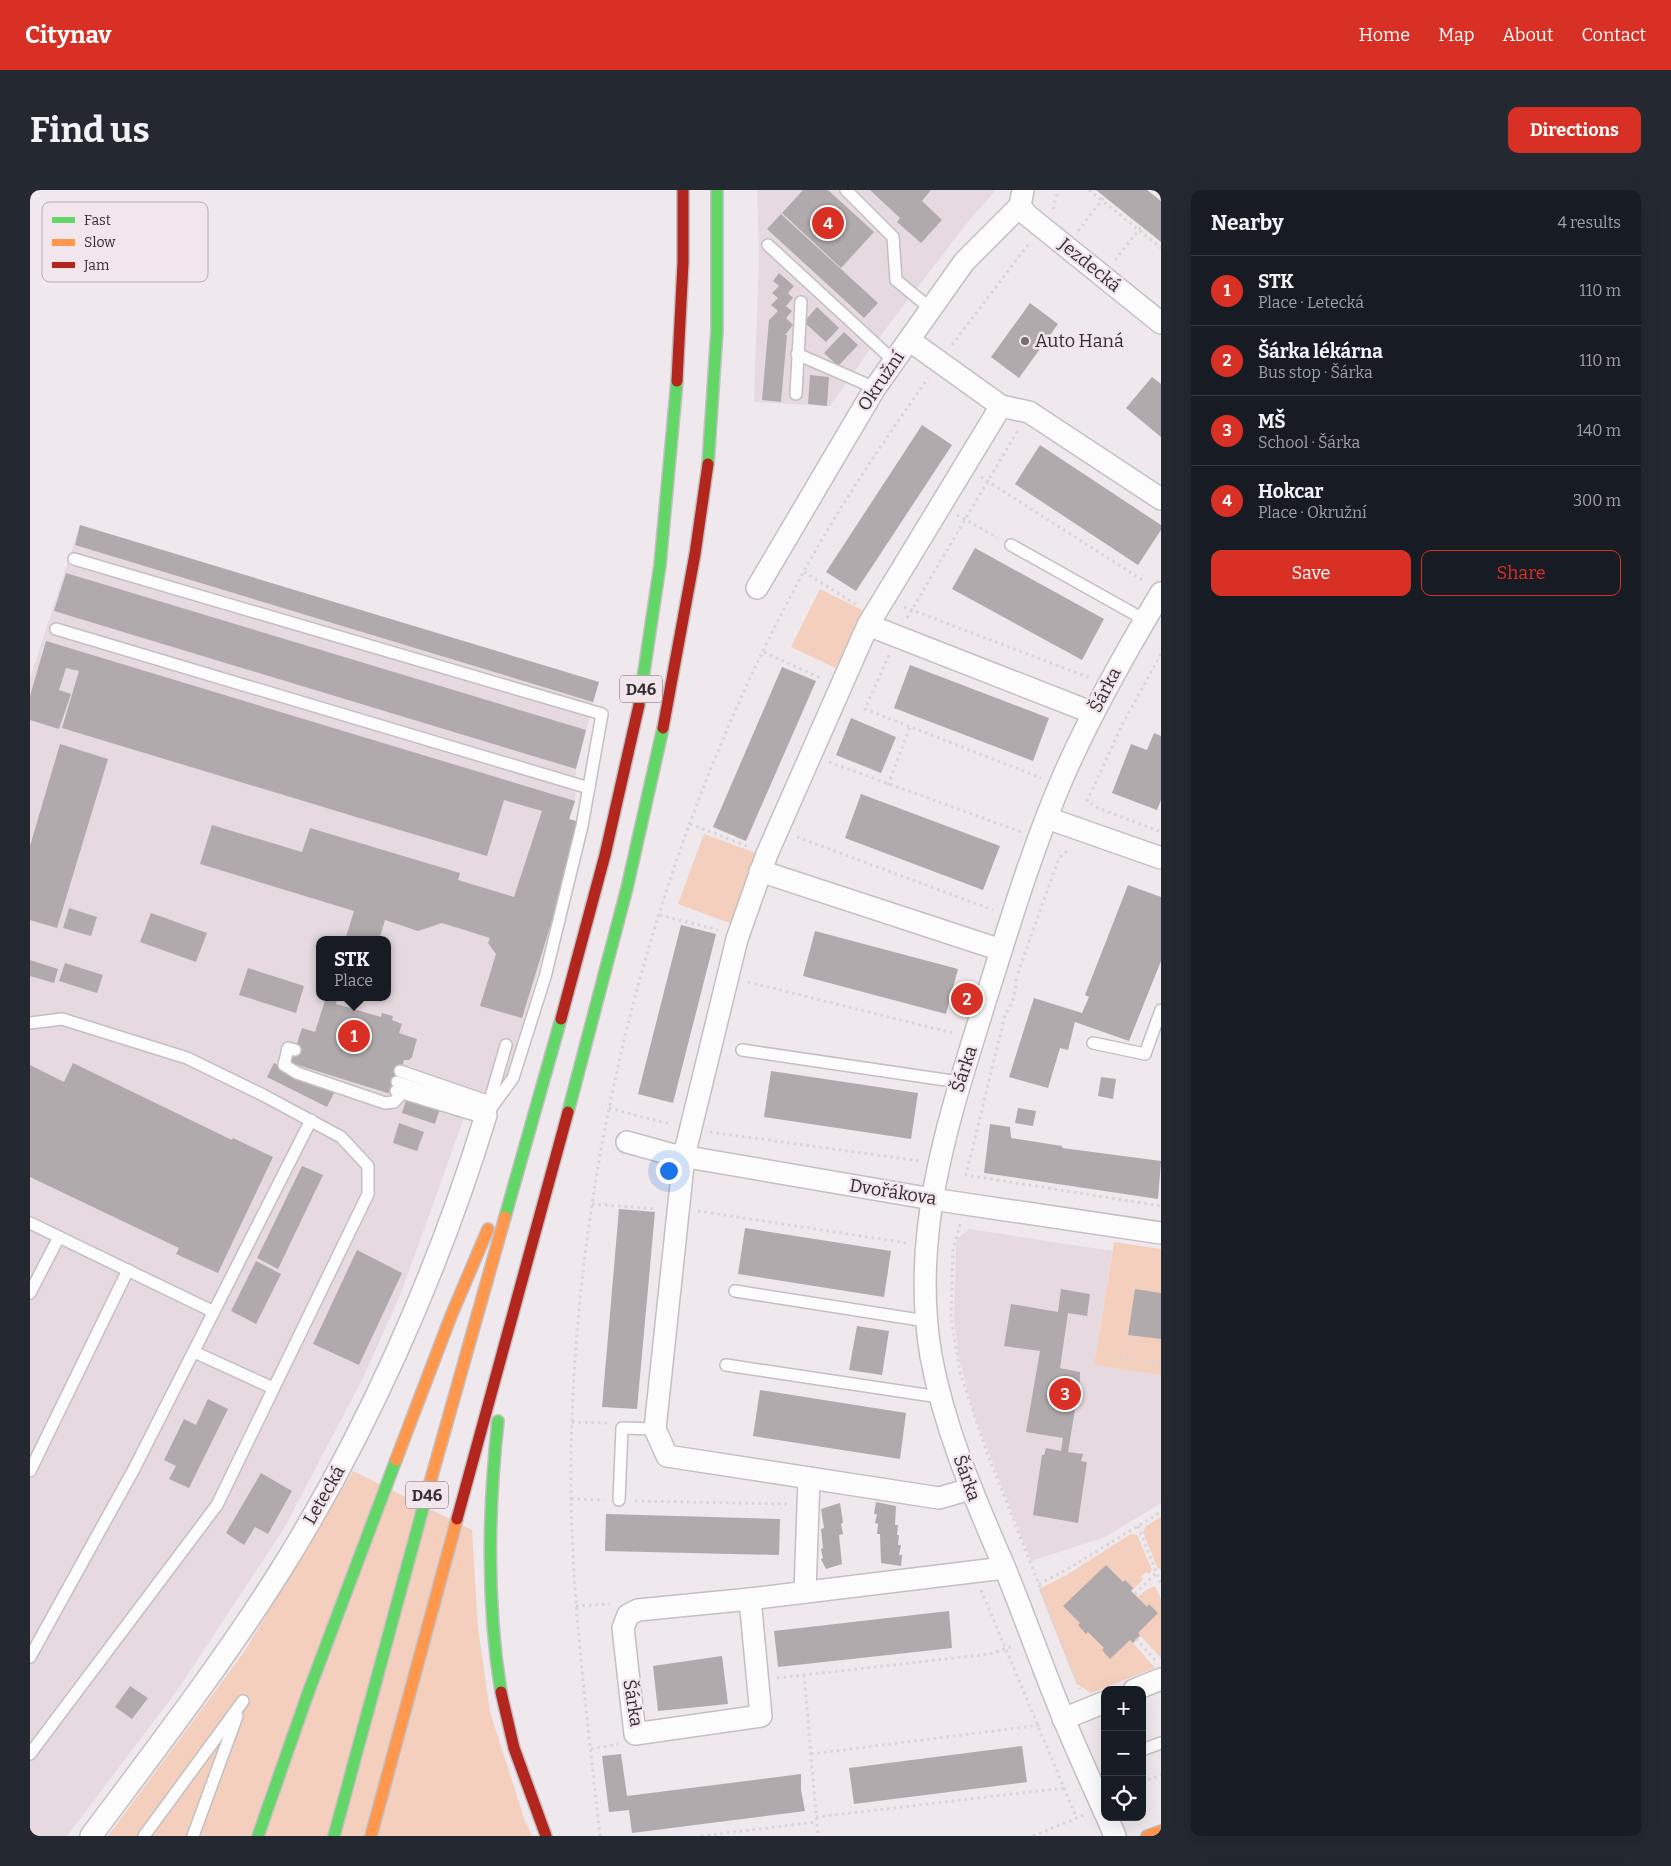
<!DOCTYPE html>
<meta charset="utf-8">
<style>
:root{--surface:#171b24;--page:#242831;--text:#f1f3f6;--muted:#9ea1a6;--line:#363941;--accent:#d93025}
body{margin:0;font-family:Bitter,serif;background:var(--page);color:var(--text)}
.controls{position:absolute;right:15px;bottom:15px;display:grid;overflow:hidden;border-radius:10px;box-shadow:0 5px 20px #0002}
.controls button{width:45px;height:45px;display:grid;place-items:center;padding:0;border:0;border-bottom:1px solid var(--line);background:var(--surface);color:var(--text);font:25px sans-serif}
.you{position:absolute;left:638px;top:980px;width:18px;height:18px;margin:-12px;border:4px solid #fff;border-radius:50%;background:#1a73e8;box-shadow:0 0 0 8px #1a73e833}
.badge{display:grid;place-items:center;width:32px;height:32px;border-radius:50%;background:var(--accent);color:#fff;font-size:16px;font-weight:700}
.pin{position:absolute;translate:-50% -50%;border:2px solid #fff;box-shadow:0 1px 5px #0006}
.popup{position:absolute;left:286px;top:746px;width:75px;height:65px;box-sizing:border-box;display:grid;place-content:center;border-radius:10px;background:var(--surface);filter:drop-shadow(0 1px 4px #0005);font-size:16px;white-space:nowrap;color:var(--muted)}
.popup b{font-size:19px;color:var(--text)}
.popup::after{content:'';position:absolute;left:50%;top:100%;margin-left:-10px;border:10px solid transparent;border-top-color:var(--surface)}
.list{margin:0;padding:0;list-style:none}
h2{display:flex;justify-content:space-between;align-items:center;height:65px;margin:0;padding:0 20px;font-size:21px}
h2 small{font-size:16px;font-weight:400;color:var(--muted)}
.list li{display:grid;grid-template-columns:32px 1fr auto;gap:15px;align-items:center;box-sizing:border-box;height:70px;padding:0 20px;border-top:1px solid var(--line)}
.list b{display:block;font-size:19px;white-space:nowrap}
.list p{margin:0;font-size:16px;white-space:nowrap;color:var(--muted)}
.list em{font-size:16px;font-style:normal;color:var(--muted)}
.actions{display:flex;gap:10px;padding:15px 20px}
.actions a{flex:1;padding:11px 0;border:1px solid var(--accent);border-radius:10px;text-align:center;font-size:18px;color:var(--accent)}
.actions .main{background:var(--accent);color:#fff}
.icon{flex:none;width:28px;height:28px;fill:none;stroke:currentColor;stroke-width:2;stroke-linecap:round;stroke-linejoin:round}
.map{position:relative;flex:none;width:1131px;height:1646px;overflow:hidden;border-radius:10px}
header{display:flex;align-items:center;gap:30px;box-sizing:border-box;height:70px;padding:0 25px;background:var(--accent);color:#fff}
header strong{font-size:24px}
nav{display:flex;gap:28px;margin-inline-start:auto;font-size:18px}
.intro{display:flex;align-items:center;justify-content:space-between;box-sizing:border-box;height:120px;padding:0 30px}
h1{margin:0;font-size:35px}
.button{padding:12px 22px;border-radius:10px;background:var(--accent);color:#fff;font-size:18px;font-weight:700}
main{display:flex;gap:30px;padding:0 30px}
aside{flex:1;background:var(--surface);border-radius:10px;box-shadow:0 5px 20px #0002}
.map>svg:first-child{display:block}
</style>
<header>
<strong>Citynav</strong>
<nav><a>Home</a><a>Map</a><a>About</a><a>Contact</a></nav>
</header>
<div class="intro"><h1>Find us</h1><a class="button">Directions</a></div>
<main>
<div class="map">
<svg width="1131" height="1646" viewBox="0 0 1131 1646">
<rect width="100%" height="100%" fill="#efe8ec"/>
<g fill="#e7d9e0" fill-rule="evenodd">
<path d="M 727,0 L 966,0 L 937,33 L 838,162 L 800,216 L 724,212 L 729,64 Z"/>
<path d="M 50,335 L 569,492 L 546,579 L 545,611 L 540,629 L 549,632 L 542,665 L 478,886 L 435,925 L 371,1103 L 333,1188 L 253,1340 L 146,1502 L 37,1646 L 0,1646 L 0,488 ZM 290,750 L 358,750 L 358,807 L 290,807 Z"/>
<path d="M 939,1039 L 1082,1061 L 1064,1175 L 1131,1185 L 1131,1313 L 1075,1347 L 1001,1371 L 944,1224 L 929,1167 L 924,1127 L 926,1058 L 927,1049 Z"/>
</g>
<g fill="#f4cfbd">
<path d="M 790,399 L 840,424 L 812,481 L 761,457 Z"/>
<path d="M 674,644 L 731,665 L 705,735 L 648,714 Z"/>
<path d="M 1084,1052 L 1131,1059 L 1131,1185 L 1064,1175 Z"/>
<path d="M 323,1281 L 442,1340 L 448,1438 L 460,1522 L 495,1631 L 502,1646 L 78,1646 L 214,1462 Z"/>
<path d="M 1131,1327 L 1131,1380 L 1127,1377 L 1113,1342 L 1116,1336 Z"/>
<path d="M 1101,1344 L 1107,1345 L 1122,1380 L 1119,1384 L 1116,1382 L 1111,1387 L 1113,1389 L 1102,1401 L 1108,1407 L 1116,1400 L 1125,1396 L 1131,1409 L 1131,1468 L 1111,1446 L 1103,1453 L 1125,1478 L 1061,1503 L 1046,1493 L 1009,1399 L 1035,1386 Z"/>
</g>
<g fill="#b0aaac">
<path d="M 773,0 L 798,0 L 844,42 L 811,78 L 752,23 Z"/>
<path d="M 840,0 L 901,0 L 892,11 L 912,30 L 891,53 L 867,32 L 870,28 Z"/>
<path d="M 1066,0 L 1117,0 L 1131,11 L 1131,52 Z"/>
<path d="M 751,24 L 848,113 L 834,128 L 737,39 Z"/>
<path d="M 749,83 L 764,96 L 758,103 L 763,108 L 756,116 L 762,121 L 756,128 L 763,135 L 755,145 L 757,145 L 751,212 L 732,210 L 739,130 L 748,121 L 741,115 L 748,108 L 742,103 L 749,96 L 743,91 Z"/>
<path d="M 1000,113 L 1028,134 L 989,188 L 961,167 Z"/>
<path d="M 787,117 L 809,138 L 796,152 L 774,132 Z"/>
<path d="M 814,142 L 828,155 L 808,176 L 794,163 Z"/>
<path d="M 780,185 L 799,187 L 797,216 L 778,214 Z"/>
<path d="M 1122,187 L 1131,194 L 1131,247 L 1096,218 Z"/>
<path d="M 892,235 L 922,255 L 826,401 L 796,382 Z"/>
<path d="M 1010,255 L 1131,335 L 1131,340 L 1108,375 L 985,294 Z"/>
<path d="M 50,335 L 569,492 L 563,512 L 45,355 Z"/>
<path d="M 945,358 L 1074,429 L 1052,470 L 922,399 Z"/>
<path d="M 36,383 L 556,540 L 546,579 L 24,421 Z"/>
<path d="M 16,451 L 545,611 L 539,629 L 549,632 L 542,665 L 492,828 L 450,816 L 466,764 L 458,753 L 460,748 L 412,733 L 388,741 L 355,730 L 349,750 L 315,750 L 324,721 L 170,674 L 182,635 L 272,662 L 280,638 L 430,683 L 428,690 L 484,707 L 512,621 L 474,610 L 457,666 L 336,630 L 32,538 L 49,481 L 36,478 L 29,500 L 41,504 L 29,539 L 0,530 L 0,506 Z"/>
<path d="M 880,475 L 1019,528 L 1003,571 L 864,518 Z"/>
<path d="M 752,477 L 786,491 L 716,651 L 683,637 Z"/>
<path d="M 821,528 L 866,547 L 851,583 L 806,565 Z"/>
<path d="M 1124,543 L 1131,546 L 1131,610 L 1127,620 L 1082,603 L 1101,554 L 1117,560 Z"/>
<path d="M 30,554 L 78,569 L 27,738 L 0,730 L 0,656 Z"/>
<path d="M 831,604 L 970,656 L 953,700 L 815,648 Z"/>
<path d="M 1098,695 L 1131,707 L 1131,771 L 1099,851 L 1045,832 L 1038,860 L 1030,858 L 1018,898 L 979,887 L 1004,808 L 1052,823 L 1059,807 L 1055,805 Z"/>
<path d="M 39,718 L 67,727 L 61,746 L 33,738 Z"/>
<path d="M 121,723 L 177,743 L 166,772 L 110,752 Z"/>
<path d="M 651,735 L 686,744 L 643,913 L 608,904 Z"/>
<path d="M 785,741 L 928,779 L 916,824 L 773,786 Z"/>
<path d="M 0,770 L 28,779 L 24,793 L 0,786 Z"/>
<path d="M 35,773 L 73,785 L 67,803 L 29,791 Z"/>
<path d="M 218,778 L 274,796 L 266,823 L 209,805 Z"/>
<path d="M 296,807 L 307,809 L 306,814 L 351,827 L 352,823 L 363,826 L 362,830 L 372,834 L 369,843 L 387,849 L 382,867 L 379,870 L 374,870 L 364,905 L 261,873 L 272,838 L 285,842 Z"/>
<path d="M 43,873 L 202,950 L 203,948 L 243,967 L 188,1083 L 146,1064 L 149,1058 L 0,987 L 0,875 L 34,892 Z"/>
<path d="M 244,873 L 304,903 L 297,917 L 237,887 Z"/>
<path d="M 741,881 L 888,903 L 881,949 L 734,927 Z"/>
<path d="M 1071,887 L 1086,889 L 1083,909 L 1068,906 Z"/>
<path d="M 377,907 L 410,918 L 405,934 L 372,923 Z"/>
<path d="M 988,918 L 1006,921 L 1003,936 L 985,933 Z"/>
<path d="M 369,933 L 394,942 L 387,961 L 363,953 Z"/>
<path d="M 960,934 L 980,937 L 981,948 L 1032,956 L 1032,958 L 1131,971 L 1128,1009 L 954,983 Z"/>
<path d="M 272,976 L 293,985 L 248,1079 L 227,1068 Z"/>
<path d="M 589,1019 L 625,1022 L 607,1219 L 572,1217 Z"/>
<path d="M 715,1038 L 861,1061 L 854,1107 L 708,1084 Z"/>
<path d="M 327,1060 L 372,1083 L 329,1175 L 283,1154 Z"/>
<path d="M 226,1071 L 251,1084 L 226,1134 L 201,1121 Z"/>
<path d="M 1031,1099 L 1060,1104 L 1057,1126 L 1038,1123 L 1030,1178 L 1050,1182 L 1050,1189 L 1038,1262 L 1053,1264 L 1051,1271 L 1057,1272 L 1048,1333 L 1003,1325 L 1012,1265 L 1014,1265 L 1016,1258 L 1031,1261 L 1033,1248 L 996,1242 L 1010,1161 L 974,1156 L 981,1114 L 1028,1122 Z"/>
<path d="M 1105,1099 L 1131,1103 L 1131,1149 L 1098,1145 Z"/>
<path d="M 827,1136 L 859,1141 L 852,1185 L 819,1180 Z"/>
<path d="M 730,1200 L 876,1223 L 870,1269 L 723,1246 Z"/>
<path d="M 178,1209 L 198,1219 L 159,1298 L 139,1289 L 146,1276 L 134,1270 L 154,1229 L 166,1235 Z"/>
<path d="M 231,1283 L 262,1301 L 238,1344 L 225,1337 L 214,1355 L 196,1343 Z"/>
<path d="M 846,1312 L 866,1316 L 865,1335 L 868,1335 L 867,1345 L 869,1345 L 868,1355 L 871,1355 L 869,1365 L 872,1365 L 871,1376 L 851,1373 L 850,1344 L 847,1344 L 848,1334 L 845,1333 L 847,1324 L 844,1324 Z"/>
<path d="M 810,1313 L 813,1333 L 811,1334 L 813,1344 L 809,1345 L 812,1374 L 796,1379 L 791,1369 L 793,1368 L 791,1359 L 793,1358 L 791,1339 L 794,1338 L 791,1319 Z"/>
<path d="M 576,1324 L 750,1329 L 749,1365 L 575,1361 Z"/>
<path d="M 1076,1375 L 1093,1392 L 1095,1390 L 1103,1398 L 1101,1401 L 1117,1417 L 1119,1414 L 1128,1423 L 1108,1443 L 1110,1445 L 1103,1453 L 1100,1450 L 1080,1469 L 1072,1460 L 1074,1458 L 1058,1442 L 1056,1444 L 1048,1435 L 1050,1433 L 1033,1416 Z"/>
<path d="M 919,1421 L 922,1458 L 748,1477 L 744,1441 Z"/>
<path d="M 692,1466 L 698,1514 L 628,1521 L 623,1476 Z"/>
<path d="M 100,1496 L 118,1508 L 102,1529 L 85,1517 Z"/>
<path d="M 992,1556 L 997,1592 L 824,1614 L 819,1578 Z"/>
<path d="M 591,1564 L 597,1606 L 771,1584 L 771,1600 L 775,1621 L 602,1643 L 599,1620 L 579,1622 L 572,1566 Z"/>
</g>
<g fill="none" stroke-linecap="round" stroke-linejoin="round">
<defs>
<g id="lane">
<path d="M 816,0 L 863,47 L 866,90 L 901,119"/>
<path d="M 738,55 L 864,171"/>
<path d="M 767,164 L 845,198"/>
<path d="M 766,204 L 771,112"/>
<path d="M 981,355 L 1115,430"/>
<path d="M 44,369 L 572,524 L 552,636 L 515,787 L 483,888 L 456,925"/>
<path d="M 26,439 L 559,598"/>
<path d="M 0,833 L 32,829 L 157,868 L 233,905 L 311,947 L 338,976 L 338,1004 L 187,1315 L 0,1564"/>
<path d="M 1063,853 L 1115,864 L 1131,820"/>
<path d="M 265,860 L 258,858 L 254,875 L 267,883 L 355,913 L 364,912 L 372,903"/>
<path d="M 712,860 L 929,892"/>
<path d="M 370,881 L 460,912"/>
<path d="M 367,892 L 448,918"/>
<path d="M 366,901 L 455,928"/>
<path d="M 458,917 L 476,855"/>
<path d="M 0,1033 L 184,1122"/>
<path d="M 705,1101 L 896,1131"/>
<path d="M 0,1103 L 29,1047"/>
<path d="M 164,1162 L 243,1198"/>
<path d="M 696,1175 L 909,1207"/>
<path d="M 0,1281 L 98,1080"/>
<path d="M 589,1310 L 592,1238 L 625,1239"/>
<path d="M 0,1467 L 104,1279 L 281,930"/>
<path d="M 1112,1560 L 1131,1553"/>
<path d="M 114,1646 L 213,1511"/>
<path d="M 163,1646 L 207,1526"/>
</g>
<g id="street">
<path d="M 990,16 L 997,25 L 1131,133"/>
<path d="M 879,150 L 971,216 L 999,222 L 1131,309"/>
<path d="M 727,398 L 845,198 L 934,72 L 990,16 L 993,0"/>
<path d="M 838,435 L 1063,523"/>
<path d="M 1017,628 L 1131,668"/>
<path d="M 730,681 L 971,760"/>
<path d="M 597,952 L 640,964 L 902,1009 L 1131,1043"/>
<path d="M 940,1299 L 909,1308 L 637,1266 L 625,1239 L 654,966 L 707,749 L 737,664 L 838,435 L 971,216"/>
<path d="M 775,1402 L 779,1288"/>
<path d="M 720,1409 L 731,1526 L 605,1544 L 593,1438 L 598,1425 L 608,1420 Z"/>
<path d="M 720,1409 L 974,1378"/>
<path d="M 1104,1500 L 1131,1489"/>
<path d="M 1033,1529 L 1075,1512"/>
<path d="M 1075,1623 C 1061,1591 1046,1559 1033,1527 C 1013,1479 996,1430 976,1381 C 946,1311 915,1242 901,1166 C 880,1044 918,931 954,815 C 978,739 1001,661 1033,587 C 1061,523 1095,463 1131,403"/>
<path d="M 1077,1627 L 1085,1646"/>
<path d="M 61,1646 C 125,1560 190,1476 247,1386 C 335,1247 408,1082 456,925"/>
</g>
<g id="fast">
<path d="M 678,274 L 687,140 L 687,0"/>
<path d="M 609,515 L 630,375 L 647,191"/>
<path d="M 538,922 L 597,698 L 633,538"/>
<path d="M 475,1027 L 531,829"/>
<path d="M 468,1231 C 458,1322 456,1411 471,1502"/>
<path d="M 228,1646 L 277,1506 L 366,1270"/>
<path d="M 304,1646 L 396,1307"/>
</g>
<g id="slow">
<path d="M 366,1270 L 421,1126 L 458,1039"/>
<path d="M 396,1307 L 475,1027"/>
<path d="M 341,1646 L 427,1329"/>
<path d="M 1117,1646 L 1131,1641"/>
</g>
<g id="jam">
<path d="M 647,191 L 653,73 L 653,0"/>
<path d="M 633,538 L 665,364 L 678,274"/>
<path d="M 531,829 L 575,665 L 609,515"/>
<path d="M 427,1329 L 538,922"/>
<path d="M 471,1502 L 484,1558 L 516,1646"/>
</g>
</defs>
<use href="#lane" stroke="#c4bfc2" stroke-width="14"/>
<use href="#street" stroke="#c4bfc2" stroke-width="24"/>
<use href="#fast" stroke="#c4bfc2" stroke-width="14"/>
<use href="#slow" stroke="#c4bfc2" stroke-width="14"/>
<use href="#jam" stroke="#c4bfc2" stroke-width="14"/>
<g stroke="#d8d5d7" stroke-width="3" stroke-dasharray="2.5 4" stroke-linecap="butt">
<path d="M 1059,0 L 1131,58"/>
<path d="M 1023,19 L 1028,0"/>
<path d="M 1048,41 L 1074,7"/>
<path d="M 1085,70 L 1111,37"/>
<path d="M 922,155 L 1000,52"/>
<path d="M 951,287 L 1114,391"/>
<path d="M 927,325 L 968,348"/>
<path d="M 774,382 L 827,415"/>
<path d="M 874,417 L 1060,488"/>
<path d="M 877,428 L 988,240"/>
<path d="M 734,462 L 792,489"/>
<path d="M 1131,464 L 1093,533 L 1057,611 L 1068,618 L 1131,642"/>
<path d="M 859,465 L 835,519 L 1011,588"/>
<path d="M 799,572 L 991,642"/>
<path d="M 858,595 L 880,537"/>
<path d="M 660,634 L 717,656"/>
<path d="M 767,647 L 963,720"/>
<path d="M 630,725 L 688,740"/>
<path d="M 988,783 L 1029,668 L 1039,659"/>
<path d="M 986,789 C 986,802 983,814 975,825 L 936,985 L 1131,1016"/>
<path d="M 718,792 L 923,843"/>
<path d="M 579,918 L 640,934"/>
<path d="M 680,942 L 890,971"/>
<path d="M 562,1014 L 627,1019"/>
<path d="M 668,1021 L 877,1053"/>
<path d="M 930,1034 L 923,1060 L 921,1127 L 930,1182 L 956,1260 L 1050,1499"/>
<path d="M 1083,1166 L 1131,1173"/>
<path d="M 542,1232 L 578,1233"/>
<path d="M 541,1309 L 574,1310"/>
<path d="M 605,1311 L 757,1314"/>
<path d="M 1108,1336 L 1131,1394"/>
<path d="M 1009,1394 L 1036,1380 L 1131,1322"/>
<path d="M 951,1400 L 1047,1629"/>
<path d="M 1105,1404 L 1126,1383"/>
<path d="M 546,1416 L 580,1414"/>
<path d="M 1106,1449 L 1125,1470"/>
<path d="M 774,1485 L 788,1646"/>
<path d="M 747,1488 L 960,1464 L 983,1456"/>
<path d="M 561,1559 L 588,1554"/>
<path d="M 781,1564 L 1011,1535"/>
<path d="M 1112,1592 L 1131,1585"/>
<path d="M 786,1627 L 1034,1598"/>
<path d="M 570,1646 C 558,1534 543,1421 541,1308 C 538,990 621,662 773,383 C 810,315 854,251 898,188"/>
<path d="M 671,1646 L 786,1632"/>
<path d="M 1003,1646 L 1054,1625"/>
</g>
<use href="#lane" stroke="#fdfcfc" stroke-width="11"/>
<use href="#street" stroke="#fdfcfc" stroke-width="21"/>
<use href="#fast" stroke="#63d668" stroke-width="11"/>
<use href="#slow" stroke="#ff974d" stroke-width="11"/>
<use href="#jam" stroke="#b3261e" stroke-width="11"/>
</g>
<circle fill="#756f72" stroke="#f2e5ec" stroke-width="2" cx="995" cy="151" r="5"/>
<g text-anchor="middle" stroke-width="5" stroke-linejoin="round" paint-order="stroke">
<g fill="#f2e5ec" stroke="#6c6569" stroke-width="1">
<rect x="590" y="485.5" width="42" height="27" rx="4"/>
<rect x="376" y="1291.5" width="42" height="27" rx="4"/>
</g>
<g font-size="16" font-weight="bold" fill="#332e31">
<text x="611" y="505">D46</text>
<text x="397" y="1311">D46</text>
</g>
<g font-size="18" fill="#332e31" stroke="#f2e5ec">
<text transform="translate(1060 75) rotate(39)" y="6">Jezdecká</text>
<text transform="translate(851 191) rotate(-56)" y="6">Okružní</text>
<text transform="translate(1075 500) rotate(-63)" y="6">Šárka</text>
<text transform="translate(934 879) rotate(-72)" y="6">Šárka</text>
<text transform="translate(863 1002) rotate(9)" y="6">Dvořákova</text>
<text transform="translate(937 1288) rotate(70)" y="6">Šárka</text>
<text transform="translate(294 1305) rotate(-60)" y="6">Letecká</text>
<text transform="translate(603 1513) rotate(81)" y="6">Šárka</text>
</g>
<g font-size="18" fill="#332e31" stroke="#f2e5ec" text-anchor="start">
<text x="1005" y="157">Auto Haná</text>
</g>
</g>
<rect x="12" y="12" width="166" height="80" rx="8" fill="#f2e5ec" stroke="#b9aeb4" stroke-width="1"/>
<rect x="22" y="27" width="23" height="6" fill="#63d668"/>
<rect x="22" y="49" width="23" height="7" fill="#ff974d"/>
<rect x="22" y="72" width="23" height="6" fill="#b3261e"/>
<g font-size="14" fill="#332e31">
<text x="54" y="35">Fast</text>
<text x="54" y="57">Slow</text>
<text x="54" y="80">Jam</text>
</g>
</svg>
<div class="controls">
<button>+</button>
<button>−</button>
<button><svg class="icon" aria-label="locate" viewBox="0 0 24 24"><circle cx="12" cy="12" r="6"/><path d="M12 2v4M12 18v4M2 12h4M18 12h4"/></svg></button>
</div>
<div class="you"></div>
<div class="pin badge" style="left:324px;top:846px">1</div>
<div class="popup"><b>STK</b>Place</div>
<div class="pin badge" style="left:937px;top:809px">2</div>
<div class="pin badge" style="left:1035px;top:1204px">3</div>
<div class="pin badge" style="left:798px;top:33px">4</div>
</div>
<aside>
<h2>Nearby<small>4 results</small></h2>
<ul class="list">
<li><span class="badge">1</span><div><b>STK</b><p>Place · Letecká</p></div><em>110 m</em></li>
<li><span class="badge">2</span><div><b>Šárka lékárna</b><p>Bus stop · Šárka</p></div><em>110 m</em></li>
<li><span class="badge">3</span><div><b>MŠ</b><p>School · Šárka</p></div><em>140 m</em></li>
<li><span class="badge">4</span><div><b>Hokcar</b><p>Place · Okružní</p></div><em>300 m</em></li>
</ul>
<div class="actions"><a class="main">Save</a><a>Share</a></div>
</aside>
</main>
